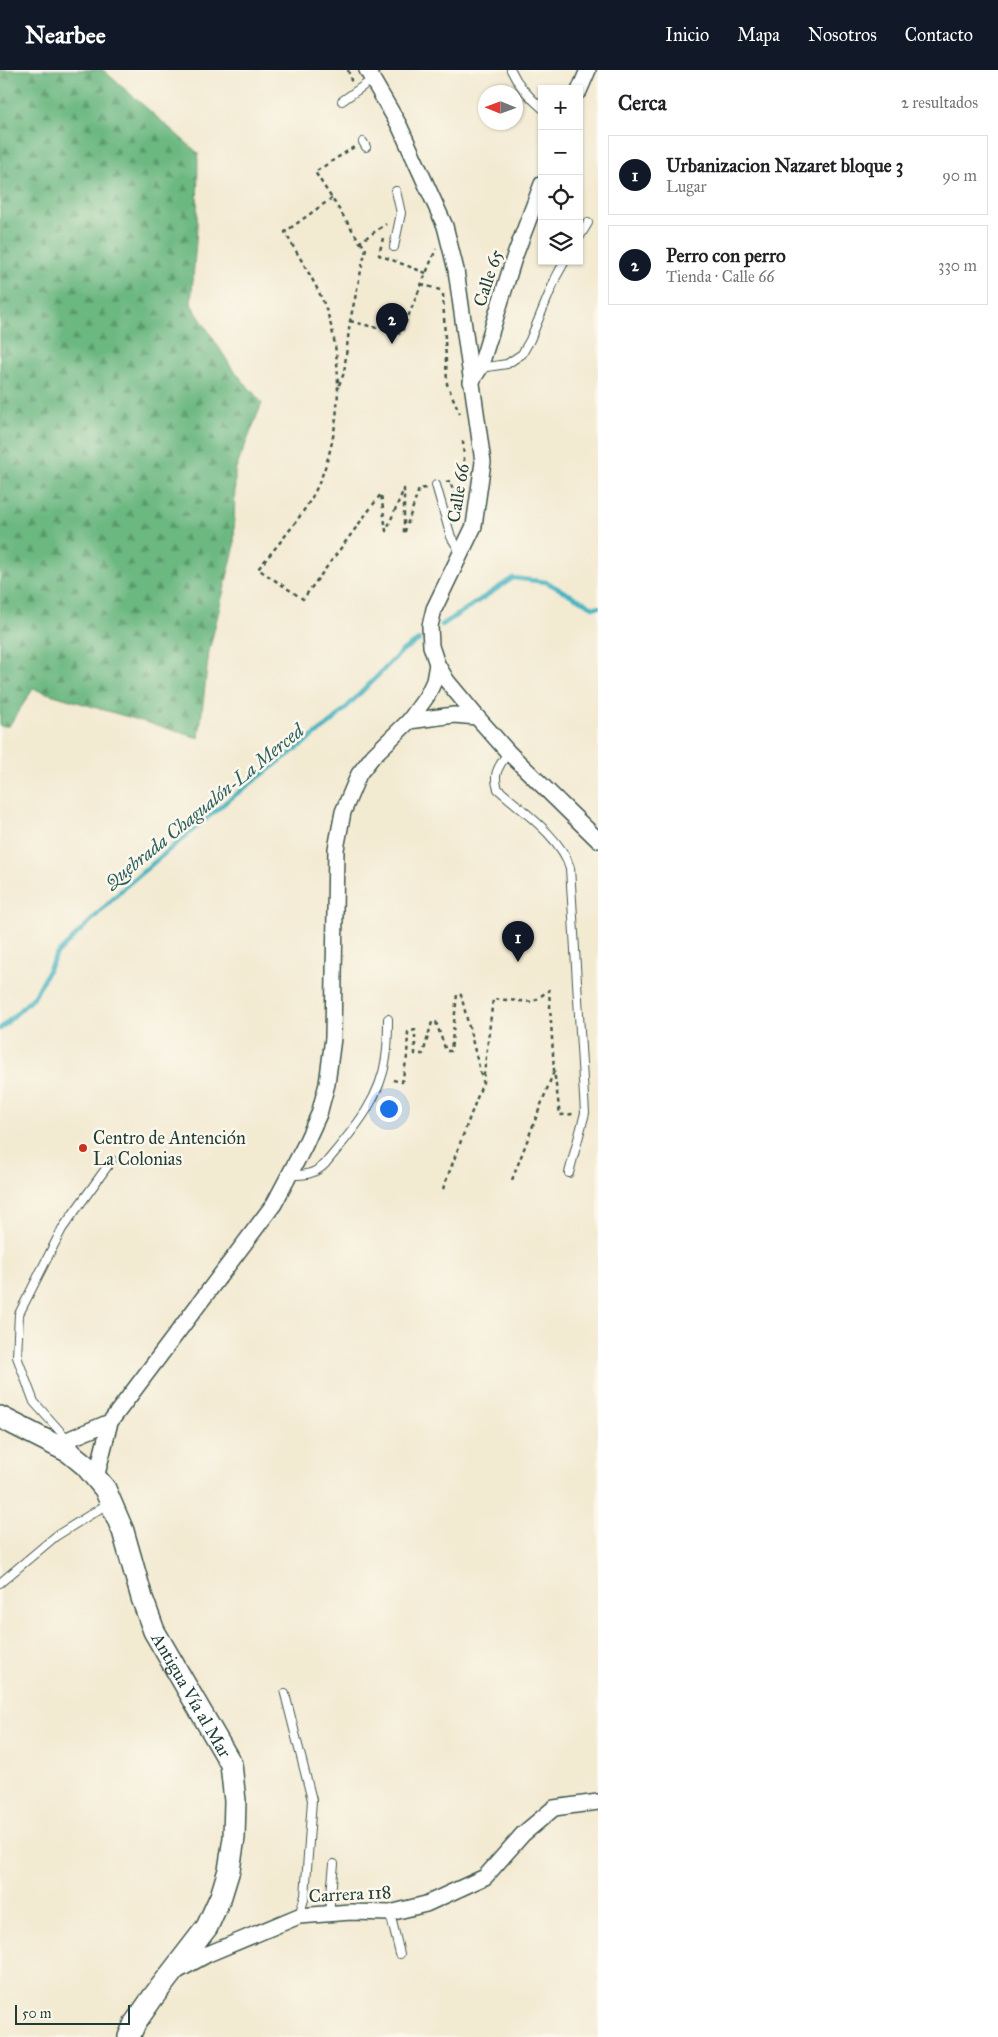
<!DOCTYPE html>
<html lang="es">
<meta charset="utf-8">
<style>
:root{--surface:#fff;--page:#f6f6f6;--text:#202124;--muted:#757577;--line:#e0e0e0;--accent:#111827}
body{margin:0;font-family:"IM FELL Great Primer",serif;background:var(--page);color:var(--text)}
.controls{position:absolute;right:15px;top:15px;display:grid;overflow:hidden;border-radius:0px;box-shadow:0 1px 4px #0004}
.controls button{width:45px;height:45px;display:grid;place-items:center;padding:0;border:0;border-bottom:1px solid var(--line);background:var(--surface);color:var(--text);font:25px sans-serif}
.compass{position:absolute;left:478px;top:15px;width:45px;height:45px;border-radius:50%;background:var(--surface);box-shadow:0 1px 4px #0004;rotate:271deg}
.scale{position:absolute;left:15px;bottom:12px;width:115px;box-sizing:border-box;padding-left:5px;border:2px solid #1f3d34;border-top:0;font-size:14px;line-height:18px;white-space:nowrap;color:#1f3d34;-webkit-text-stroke:4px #fbf7ec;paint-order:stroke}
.you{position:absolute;left:388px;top:1038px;width:18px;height:18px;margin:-12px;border:4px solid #fff;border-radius:50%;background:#1a73e8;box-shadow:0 0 0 8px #1a73e833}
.badge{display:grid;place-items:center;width:32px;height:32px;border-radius:50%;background:var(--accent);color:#fff;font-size:16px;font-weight:700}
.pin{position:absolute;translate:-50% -41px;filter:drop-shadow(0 1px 2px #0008)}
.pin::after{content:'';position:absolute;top:26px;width:18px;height:15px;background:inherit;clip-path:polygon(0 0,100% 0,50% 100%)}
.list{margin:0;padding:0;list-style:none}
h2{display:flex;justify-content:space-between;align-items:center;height:65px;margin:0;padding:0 20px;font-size:21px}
h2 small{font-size:16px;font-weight:400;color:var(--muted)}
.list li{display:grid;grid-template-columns:32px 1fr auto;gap:15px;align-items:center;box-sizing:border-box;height:80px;margin:0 10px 10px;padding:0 10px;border:1px solid var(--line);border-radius:0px}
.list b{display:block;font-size:19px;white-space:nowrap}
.list p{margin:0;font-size:16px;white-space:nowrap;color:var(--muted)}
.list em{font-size:16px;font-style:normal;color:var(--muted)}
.icon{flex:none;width:28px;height:28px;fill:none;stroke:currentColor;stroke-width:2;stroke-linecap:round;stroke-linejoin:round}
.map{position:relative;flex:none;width:598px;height:1967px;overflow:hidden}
header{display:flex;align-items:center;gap:30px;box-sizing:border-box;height:70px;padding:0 25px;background:var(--accent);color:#fff}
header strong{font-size:24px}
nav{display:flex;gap:28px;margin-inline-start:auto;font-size:18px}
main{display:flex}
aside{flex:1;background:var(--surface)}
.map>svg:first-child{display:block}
</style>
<header>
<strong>Nearbee</strong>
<nav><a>Inicio</a><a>Mapa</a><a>Nosotros</a><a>Contacto</a></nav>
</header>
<main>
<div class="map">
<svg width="598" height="1967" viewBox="0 0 598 1967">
<defs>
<pattern id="forest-firs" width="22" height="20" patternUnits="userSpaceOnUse" patternTransform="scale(1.25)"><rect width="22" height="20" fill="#6cb881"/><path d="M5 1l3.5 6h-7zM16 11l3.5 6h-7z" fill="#58976a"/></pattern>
</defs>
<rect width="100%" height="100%" fill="#fbf7ec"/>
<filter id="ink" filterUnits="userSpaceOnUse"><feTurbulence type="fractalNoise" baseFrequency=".02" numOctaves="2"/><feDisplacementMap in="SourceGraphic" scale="10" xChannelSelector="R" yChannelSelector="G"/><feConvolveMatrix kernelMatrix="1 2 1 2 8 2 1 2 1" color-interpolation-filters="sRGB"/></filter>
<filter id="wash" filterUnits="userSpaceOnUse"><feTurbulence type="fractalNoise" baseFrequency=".0096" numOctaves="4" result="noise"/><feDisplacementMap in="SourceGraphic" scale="20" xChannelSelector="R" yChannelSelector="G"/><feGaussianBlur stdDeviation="1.12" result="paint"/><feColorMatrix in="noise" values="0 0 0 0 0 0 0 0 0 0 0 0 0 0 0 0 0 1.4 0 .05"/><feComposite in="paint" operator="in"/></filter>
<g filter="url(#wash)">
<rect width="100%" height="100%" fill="#f3ead2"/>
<path fill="url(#forest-firs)" stroke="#467a5a" d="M 0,0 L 103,0 L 198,83 L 197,158 L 191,234 L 232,298 L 262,333 L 235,401 L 234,479 L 209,581 L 199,668 L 33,619 L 9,656 L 0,656 Z"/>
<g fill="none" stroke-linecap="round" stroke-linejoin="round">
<g stroke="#46b4c0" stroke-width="4.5">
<path d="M 442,555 L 513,508 L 546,512 L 593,537 L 598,537"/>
<path d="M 0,959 L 35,926 L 56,885 L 126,816 L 226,732 L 332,652 L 403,580 L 419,570"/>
</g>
</g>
</g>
<g filter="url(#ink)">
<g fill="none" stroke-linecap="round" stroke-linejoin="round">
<defs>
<g id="lane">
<path d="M 511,0 C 518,16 529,27 542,38"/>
<path d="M 342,31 L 373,9"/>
<path d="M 363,72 L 366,77"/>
<path d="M 579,168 L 588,153"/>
<path d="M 394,177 L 401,143 L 396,121"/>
<path d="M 480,298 L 507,294 L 522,284 L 530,270 L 556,207 L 565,191"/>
<path d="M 436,415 L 451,467 L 461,483"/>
<path d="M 508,682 C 500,696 492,702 498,719 C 521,740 562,768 570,798 L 585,1043 L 569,1103"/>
<path d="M 290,1105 C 305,1105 313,1105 325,1094 C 352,1061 380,1031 386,988 C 388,975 388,961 388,949"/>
<path d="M 67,1369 L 34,1332 L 17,1287 L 19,1244 L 62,1159 L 112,1090"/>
<path d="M 0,1513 L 56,1466 L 109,1433"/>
<path d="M 285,1624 L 312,1730 L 305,1826 L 299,1846"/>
<path d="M 329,1843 L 334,1794"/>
<path d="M 390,1843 L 400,1884"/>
</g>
<g id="street">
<path d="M 367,0 L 399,55 L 445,156 L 456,200 L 483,392 L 474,456 L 434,539 L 430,556 L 431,576 L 437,594 L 447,611 L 477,647 L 508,682 L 598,770"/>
<path d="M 579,21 L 588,0"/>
<path d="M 471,312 L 480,298 L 514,188 L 542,114"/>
<path d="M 409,651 L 454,645 L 477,647"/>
<path d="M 110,1352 L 274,1134 L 304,1077 L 319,1044 L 327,1014 L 333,968 L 336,779 L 343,742 L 359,704 L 373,686 L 409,651 L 427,626 L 434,611 L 437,594"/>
<path d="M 55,1375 L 110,1352 L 96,1408"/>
<path d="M 177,1901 L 208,1884 L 299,1846 L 351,1842 L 390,1843 L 426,1834 L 485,1807 L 523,1764 L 554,1738 L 598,1732"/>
</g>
<g id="secondary">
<path id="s1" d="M 0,1347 L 69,1382 L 86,1396 L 105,1419 L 123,1461 L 142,1528 L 154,1561 L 231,1694 L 235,1731 L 234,1768 L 229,1800 L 221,1826 L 207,1857 L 153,1927 L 135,1953 L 129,1967"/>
</g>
</defs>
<use href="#lane" stroke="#3f574c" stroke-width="10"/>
<use href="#street" stroke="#3f574c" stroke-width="18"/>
<use href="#secondary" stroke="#3f574c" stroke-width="24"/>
<g stroke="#3f574c" stroke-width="2.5" stroke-dasharray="4 4" stroke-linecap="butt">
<path d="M 348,0 L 351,10 L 350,11"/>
<path d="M 354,77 L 315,102 L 360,172 L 386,154"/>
<path d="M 332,128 L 285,162 C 297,184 312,206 322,229 C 347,286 342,375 311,429 C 296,454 277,476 258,499 L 303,529 L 381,424 L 386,461 L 404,419 L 404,464 L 419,419 L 426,418"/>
<path d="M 383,168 L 379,185 L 426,203"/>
<path d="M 421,214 L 443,221"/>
<path d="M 443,224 L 447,314 L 460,344"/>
<path d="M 350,251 L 401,264 L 436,179"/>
<path d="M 339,315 L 344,303 L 350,251 L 366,178 L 360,172"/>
<path d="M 463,371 L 465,406"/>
<path d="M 446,412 L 450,411 L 460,442"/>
<path d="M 393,1010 L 402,1012 L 407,987 L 408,962 L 415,960 L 415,984 L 423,984 L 432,952 L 436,952 L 446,981 L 451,981 L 457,924 L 461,925 L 482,1009"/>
<path d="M 512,1110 L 554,1001"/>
<path d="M 443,1119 L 483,1012 L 493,929 L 533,932 L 549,920 L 554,1000 L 560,1045 L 574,1044"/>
</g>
<use href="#lane" stroke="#fff" stroke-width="8"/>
<use href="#street" stroke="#fff" stroke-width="15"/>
<use href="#secondary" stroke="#fff" stroke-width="21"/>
</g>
</g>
<circle fill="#c8321e" stroke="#fbf7ec" stroke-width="2" cx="83" cy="1078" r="5"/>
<g text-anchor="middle" stroke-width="5" stroke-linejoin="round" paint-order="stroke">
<g font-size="18" fill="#1f3d34" stroke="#fbf7ec">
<text transform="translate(488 208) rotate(-72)" y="6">Calle 65</text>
<text transform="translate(458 423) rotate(-81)" y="6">Calle 66</text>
<text dy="6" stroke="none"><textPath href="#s1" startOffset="354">Antigua Vía al Mar</textPath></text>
<text transform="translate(350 1824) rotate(-3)" y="6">Carrera 118</text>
</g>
<g font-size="18" fill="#1f3d34" stroke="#fbf7ec" text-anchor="start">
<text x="93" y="1074">Centro de Antención<tspan x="93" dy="21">La Colonias</tspan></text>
</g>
<g font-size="19" font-style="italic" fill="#2b615e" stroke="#fbf7ec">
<text transform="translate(204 736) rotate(-39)" y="7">Quebrada Chagualón-La Merced</text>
</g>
</g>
</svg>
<div class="controls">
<button>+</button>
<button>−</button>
<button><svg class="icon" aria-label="locate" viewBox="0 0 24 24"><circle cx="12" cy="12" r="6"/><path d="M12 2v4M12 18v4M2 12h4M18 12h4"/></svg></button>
<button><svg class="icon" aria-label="layers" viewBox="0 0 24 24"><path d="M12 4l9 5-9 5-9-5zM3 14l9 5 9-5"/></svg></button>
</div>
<svg class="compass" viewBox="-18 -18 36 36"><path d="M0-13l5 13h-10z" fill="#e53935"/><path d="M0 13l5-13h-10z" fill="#757577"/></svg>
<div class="scale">50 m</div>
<div class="you"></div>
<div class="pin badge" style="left:518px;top:892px">1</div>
<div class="pin badge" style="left:392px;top:274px">2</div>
</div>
<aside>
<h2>Cerca<small>2 resultados</small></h2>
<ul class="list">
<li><span class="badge">1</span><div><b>Urbanizacion Nazaret bloque 3</b><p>Lugar</p></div><em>90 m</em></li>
<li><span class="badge">2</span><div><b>Perro con perro</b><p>Tienda · Calle 66</p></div><em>330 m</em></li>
</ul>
</aside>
</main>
